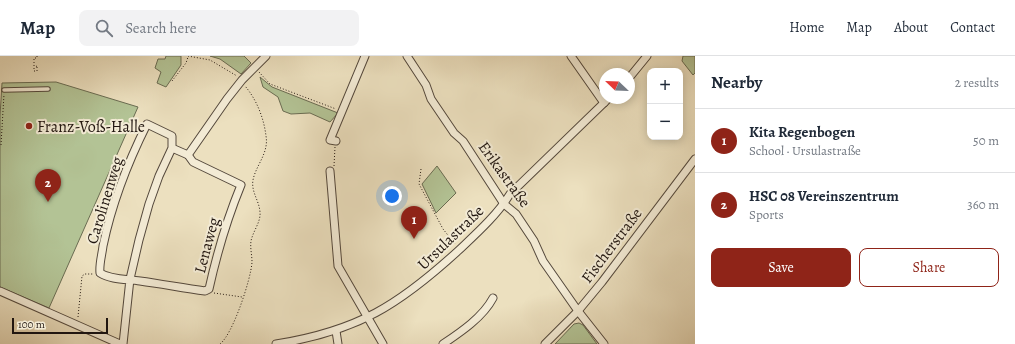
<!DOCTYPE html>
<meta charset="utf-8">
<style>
:root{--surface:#fff;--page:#f2f2f3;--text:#1f2937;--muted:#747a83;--line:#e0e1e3;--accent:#8f2418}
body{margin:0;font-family:Alegreya,serif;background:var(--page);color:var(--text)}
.controls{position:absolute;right:12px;top:12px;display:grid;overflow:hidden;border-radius:8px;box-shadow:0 2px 10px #0003}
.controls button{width:36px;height:36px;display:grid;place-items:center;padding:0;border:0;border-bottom:1px solid var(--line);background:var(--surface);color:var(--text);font:20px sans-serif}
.compass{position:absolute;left:599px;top:12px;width:36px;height:36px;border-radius:50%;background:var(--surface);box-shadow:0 2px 10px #0003;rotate:293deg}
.scale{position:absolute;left:12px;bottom:10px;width:96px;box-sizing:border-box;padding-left:4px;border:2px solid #211610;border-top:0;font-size:11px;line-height:14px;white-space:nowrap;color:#211610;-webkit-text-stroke:3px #f3ebd5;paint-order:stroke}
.you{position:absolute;left:392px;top:140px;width:14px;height:14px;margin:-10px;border:3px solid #fff;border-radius:50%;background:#1a73e8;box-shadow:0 0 0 6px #1a73e833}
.badge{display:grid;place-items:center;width:26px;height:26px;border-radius:50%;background:var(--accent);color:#fff;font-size:13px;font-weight:700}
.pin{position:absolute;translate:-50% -33px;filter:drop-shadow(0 1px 2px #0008)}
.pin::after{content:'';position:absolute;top:21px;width:14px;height:12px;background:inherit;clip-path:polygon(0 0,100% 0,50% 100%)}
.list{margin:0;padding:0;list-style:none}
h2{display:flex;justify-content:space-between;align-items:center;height:52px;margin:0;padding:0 16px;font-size:17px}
h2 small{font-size:13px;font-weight:400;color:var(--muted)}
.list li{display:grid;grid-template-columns:26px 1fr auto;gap:12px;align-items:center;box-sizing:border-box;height:64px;padding:0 16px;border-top:1px solid var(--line)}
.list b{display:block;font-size:15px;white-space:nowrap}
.list p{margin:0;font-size:13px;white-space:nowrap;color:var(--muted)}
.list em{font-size:13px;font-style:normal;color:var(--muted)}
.actions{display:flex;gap:8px;padding:12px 16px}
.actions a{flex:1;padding:9px 0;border:1px solid var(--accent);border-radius:8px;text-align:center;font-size:14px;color:var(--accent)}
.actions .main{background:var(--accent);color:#fff}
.icon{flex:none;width:22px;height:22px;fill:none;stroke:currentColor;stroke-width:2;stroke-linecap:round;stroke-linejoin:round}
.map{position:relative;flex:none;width:695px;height:288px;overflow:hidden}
header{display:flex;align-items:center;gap:24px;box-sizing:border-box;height:56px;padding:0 20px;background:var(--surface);border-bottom:1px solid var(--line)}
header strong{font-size:19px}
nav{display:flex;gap:22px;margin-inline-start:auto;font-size:14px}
.search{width:280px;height:36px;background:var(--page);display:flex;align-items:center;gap:10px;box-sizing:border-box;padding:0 14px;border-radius:8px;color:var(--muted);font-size:15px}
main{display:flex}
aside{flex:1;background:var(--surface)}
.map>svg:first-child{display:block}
</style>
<header>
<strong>Map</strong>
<div class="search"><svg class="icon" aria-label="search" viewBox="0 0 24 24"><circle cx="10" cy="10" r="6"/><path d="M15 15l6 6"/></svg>Search here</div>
<nav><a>Home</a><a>Map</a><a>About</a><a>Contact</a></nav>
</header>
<main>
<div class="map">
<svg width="695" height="288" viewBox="0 0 695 288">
<rect width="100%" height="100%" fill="#ece0bf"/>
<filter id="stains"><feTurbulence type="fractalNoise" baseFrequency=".005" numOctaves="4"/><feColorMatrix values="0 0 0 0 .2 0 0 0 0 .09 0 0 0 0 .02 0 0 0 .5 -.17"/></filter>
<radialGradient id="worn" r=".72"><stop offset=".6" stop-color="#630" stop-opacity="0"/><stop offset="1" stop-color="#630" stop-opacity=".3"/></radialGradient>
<g fill="#b3c395" stroke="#6a6c52">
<path d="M 166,0 L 181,0 L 181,9 L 166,31 L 157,27 L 161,16 L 155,12 L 158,3 L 165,3 Z"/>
<path d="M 210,0 L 244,0 L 251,7 L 241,18 L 220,3 Z"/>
<path d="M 683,0 L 695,0 L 695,17 L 693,19 L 682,5 Z"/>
<path d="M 260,21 L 272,31 L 338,57 L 330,66 L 310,57 L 291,58 L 283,55 L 278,41 L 263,31 Z"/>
<path d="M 56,26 L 138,51 L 49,252 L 0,231 L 0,60 L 2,27 Z"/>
<path d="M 437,110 L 456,137 L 436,157 L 422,128 Z"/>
<path d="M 579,267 L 583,269 L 597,288 L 555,288 L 574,268 Z"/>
</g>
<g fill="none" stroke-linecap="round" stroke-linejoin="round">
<defs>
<path id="service" d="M 4,34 L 48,33"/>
<g id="minor">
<path d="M 407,0 L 426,29 L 431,43 L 454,77 L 463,85 L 504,148 L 516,158 L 534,185 L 543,205 L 578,255 L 604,288"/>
<path d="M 571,0 L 604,47"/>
<path d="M 629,22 L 647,0"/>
<path d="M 336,85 L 330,84 L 365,0"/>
<path d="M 188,99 L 227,43 L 242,24 L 266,0"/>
<path d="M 330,115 L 338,210 L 383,288"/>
<path d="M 0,235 L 120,288"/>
<path d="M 336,275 L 338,288"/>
<path d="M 123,288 L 130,223 L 139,184 L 149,148 L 159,120 L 172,92 L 172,80 L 147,68 C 128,106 112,147 103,190 C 102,199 99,208 100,217 C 111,224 127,223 140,225 C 162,228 183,232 205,235 L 209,233 C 217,197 227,163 241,129 L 193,106 L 188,99 L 172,92"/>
<path d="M 276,288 C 358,275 399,249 459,194 C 477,177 497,159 510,138 L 609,42"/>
<path d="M 443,288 C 461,276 483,261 493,242"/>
<path d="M 545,288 L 578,255 L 602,226 L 695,103"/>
</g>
</defs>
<use href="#service" stroke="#54483c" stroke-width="5.5"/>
<use href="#minor" stroke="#54483c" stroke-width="9"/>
<g stroke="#211610" stroke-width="1" stroke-dasharray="1 2" stroke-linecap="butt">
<path d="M 188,0 L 210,4 L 237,20"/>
<path d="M 36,10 L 38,11"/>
<path d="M 37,11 L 37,15 L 34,15 L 34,2 L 37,2 L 37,0"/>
<path d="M 259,16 L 270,28 L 336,53"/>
<path d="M 172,25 L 186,7 L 188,1"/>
<path d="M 1,89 L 4,38"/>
<path d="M 334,110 L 335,91"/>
<path d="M 421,113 L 419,128 L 443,173 L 455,188"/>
<path d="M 214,237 L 242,241"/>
<path d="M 78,261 L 82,220 L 85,218 L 93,218"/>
<path d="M 220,288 C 233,278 251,223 252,206 C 252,199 250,192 251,185 C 253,175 261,166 260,156 C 259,144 251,136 253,124 C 256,109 269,97 266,80 C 264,63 257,44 245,30"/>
</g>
<use href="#service" stroke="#f3ebd5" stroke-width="3.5"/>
<use href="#minor" stroke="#f3ebd5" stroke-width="7"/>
</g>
<circle fill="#8f2418" stroke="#f3ebd5" stroke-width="1.5" cx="29" cy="70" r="4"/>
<g text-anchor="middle" stroke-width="4" stroke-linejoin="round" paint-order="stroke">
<g font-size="16" fill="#211610" stroke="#f3ebd5" text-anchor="start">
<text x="37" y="76">Franz-Voß-Halle</text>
</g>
<g font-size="16" fill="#211610" stroke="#f3ebd5">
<text transform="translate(505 118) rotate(54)" y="6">Erikastraße</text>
<text transform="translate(104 144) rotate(-73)" y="6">Carolinenweg</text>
<text transform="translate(450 181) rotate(-44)" y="6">Ursulastraße</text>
<text transform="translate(206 189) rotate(-75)" y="6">Lenaweg</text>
<text transform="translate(611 189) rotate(-53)" y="6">Fischerstraße</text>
</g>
</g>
<rect width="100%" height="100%" filter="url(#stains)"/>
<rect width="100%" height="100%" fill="url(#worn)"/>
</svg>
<div class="controls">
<button>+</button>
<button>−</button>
</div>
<svg class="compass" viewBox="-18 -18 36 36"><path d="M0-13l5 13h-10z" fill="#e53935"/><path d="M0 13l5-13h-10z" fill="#747a83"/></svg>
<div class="scale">100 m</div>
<div class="you"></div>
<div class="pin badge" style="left:414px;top:183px">1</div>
<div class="pin badge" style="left:48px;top:146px">2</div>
</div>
<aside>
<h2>Nearby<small>2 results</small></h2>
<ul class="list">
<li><span class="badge">1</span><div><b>Kita Regenbogen</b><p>School · Ursulastraße</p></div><em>50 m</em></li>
<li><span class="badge">2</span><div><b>HSC 08 Vereinszentrum</b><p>Sports</p></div><em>360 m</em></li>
</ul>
<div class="actions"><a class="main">Save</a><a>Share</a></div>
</aside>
</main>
